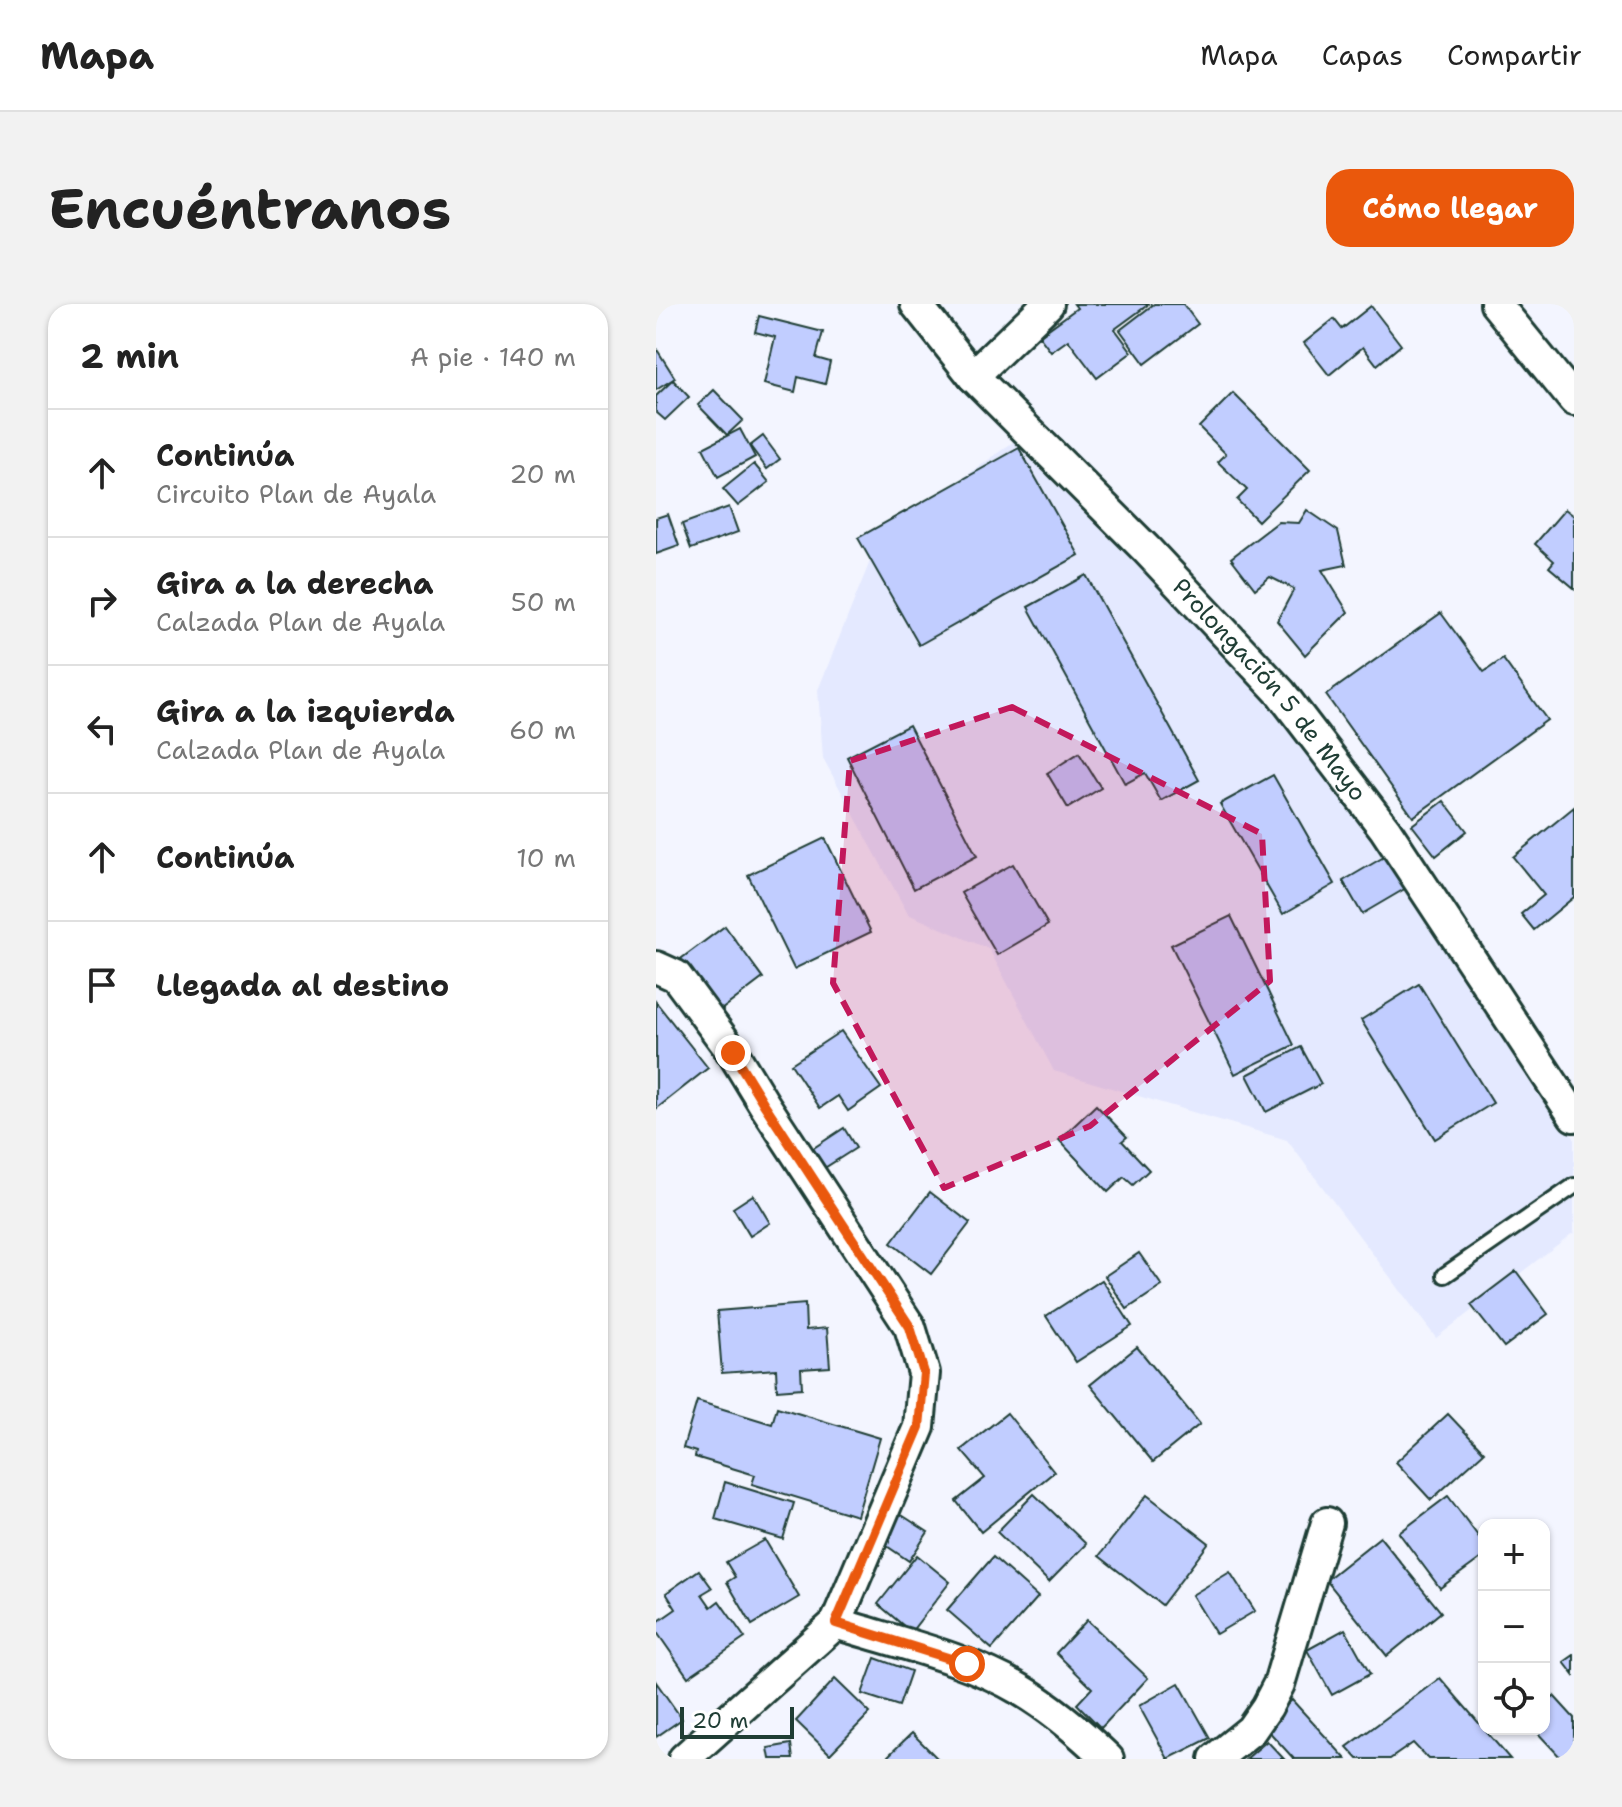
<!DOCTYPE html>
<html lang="es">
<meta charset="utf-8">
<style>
:root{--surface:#fff;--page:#f2f2f2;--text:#222;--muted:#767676;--line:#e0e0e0;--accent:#ea580c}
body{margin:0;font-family:"Shantell Sans",sans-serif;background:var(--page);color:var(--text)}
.controls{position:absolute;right:24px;bottom:24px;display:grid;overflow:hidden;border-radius:16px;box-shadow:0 2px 6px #0004}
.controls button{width:72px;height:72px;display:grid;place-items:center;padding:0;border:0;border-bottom:2px solid var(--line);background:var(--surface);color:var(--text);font:40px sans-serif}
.scale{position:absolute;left:24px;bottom:20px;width:114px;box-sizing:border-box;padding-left:8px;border:4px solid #1f3d34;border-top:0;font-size:22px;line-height:28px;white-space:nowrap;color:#1f3d34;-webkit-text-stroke:6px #fff;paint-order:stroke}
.stop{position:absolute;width:24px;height:24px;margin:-18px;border:6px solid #ea580c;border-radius:50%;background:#fff}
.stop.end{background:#ea580c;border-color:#fff;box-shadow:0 2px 8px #0008}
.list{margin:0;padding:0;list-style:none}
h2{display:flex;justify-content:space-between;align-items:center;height:104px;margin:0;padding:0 32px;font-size:34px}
h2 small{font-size:26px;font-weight:400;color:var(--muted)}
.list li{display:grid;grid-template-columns:52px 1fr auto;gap:24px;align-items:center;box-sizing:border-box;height:128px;padding:0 32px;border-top:2px solid var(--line)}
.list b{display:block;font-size:30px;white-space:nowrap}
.list p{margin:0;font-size:26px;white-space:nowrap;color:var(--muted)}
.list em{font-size:26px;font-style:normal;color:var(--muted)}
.icon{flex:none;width:44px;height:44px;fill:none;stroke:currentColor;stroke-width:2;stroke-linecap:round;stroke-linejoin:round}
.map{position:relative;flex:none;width:918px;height:1455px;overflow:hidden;border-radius:24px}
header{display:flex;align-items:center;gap:48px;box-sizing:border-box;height:112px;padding:0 40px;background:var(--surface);border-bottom:2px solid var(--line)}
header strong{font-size:38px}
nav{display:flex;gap:44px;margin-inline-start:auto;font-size:28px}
.intro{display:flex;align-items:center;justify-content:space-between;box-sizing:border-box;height:192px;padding:0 48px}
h1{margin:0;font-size:56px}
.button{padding:20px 36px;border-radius:24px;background:var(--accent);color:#fff;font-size:28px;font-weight:700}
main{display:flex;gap:48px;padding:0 48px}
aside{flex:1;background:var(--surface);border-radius:24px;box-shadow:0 2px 6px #0004}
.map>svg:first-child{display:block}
</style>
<header>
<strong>Mapa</strong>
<nav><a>Mapa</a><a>Capas</a><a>Compartir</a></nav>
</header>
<div class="intro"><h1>Encuéntranos</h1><a class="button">Cómo llegar</a></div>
<main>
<aside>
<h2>2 min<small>A pie · 140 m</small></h2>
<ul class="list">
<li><svg class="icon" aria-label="ahead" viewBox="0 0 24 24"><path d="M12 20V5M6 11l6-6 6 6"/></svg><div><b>Continúa</b><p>Circuito Plan de Ayala</p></div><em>20 m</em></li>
<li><svg class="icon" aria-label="right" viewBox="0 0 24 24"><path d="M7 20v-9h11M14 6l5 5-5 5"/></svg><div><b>Gira a la derecha</b><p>Calzada Plan de Ayala</p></div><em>50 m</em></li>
<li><svg class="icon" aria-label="left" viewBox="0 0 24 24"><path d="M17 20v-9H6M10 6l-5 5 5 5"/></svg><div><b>Gira a la izquierda</b><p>Calzada Plan de Ayala</p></div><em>60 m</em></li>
<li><svg class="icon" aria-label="ahead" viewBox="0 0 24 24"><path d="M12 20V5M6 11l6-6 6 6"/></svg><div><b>Continúa</b></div><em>10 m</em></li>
<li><svg class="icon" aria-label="arrive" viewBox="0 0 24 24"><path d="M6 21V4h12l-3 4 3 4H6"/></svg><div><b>Llegada al destino</b></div></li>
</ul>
</aside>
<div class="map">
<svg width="918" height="1455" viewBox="0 0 918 1455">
<rect width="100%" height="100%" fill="#f3f5ff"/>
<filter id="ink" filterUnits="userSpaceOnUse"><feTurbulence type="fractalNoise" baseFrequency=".0125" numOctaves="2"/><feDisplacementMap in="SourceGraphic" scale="16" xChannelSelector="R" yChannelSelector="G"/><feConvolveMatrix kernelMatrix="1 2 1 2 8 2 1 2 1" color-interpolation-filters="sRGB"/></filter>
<g filter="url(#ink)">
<path fill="#e4e9ff" d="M 364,133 L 633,417 L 724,537 L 918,834 L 918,928 L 780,1034 L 631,836 L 398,767 L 333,645 L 252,610 L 167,454 L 162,386 L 223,235 Z"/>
<g fill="#c1cdff" stroke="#1f3d34" stroke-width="2">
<path d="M 418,0 L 493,0 L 459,25 L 476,48 L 441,74 L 412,36 L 395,48 L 383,32 L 421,4 Z"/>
<path d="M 498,0 L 527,0 L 542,20 L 489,60 L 464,26 Z"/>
<path d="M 715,2 L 745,41 L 721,61 L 707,43 L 673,71 L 648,39 L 678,15 L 686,25 Z"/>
<path d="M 103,12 L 167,28 L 160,54 L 174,58 L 169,80 L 142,73 L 139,88 L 108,80 L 119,33 L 99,28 Z"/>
<path d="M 0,44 L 19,74 L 0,86 Z"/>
<path d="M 17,76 L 33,93 L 9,116 L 0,108 L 0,92 Z"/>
<path d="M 58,86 L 87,116 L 71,131 L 42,101 Z"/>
<path d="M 577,89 L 654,166 L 602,217 L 581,196 L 591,186 L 562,158 L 570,150 L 543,123 Z"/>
<path d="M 84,125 L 99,153 L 62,173 L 47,144 Z"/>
<path d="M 107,132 L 124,155 L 111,165 L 94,142 Z"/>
<path d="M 363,144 L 423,251 L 263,341 L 202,234 Z"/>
<path d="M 98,160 L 113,178 L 82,202 L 67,185 Z"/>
<path d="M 73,203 L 82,228 L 35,245 L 26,220 Z"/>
<path d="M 909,205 L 918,212 L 918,284 L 893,263 L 898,257 L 879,240 Z"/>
<path d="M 651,206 L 682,227 L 690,261 L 666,266 L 692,308 L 649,351 L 621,317 L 638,285 L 614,273 L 599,285 L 575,254 L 622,218 L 643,219 Z"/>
<path d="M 12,210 L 23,242 L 0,250 L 0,214 Z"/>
<path d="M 430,271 L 543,476 L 505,497 L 489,469 L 469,480 L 372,303 Z"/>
<path d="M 785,309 L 828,368 L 847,355 L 891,416 L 757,513 L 670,391 Z"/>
<path d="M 253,421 L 321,552 L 258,585 L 191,453 Z"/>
<path d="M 423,449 L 445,484 L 412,504 L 391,469 Z"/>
<path d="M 617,471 L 679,580 L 627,610 L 564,500 Z"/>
<path d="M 788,497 L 811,527 L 780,552 L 756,521 Z"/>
<path d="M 918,503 L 918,593 L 878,626 L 865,610 L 888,591 L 857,553 Z"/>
<path d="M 169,534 L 215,628 L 138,665 L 92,571 Z"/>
<path d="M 733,550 L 752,583 L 706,610 L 687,577 Z"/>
<path d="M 357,560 L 392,621 L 341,651 L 305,589 Z"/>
<path d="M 575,612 L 638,741 L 579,770 L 515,641 Z"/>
<path d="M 69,622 L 107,674 L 57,712 L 18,660 Z"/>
<path d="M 763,680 L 837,799 L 779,835 L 705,716 Z"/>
<path d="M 0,698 L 52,764 L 0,805 Z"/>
<path d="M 185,727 L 225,784 L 192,807 L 182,792 L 164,804 L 135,760 Z"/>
<path d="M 645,743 L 665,780 L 610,808 L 591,771 Z"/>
<path d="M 440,801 L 471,833 L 466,837 L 493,866 L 477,881 L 468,873 L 452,888 L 403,836 Z"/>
<path d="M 188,824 L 200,844 L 159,870 L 147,851 Z"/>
<path d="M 274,888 L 314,919 L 275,970 L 235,939 Z"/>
<path d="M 97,891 L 114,919 L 94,932 L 77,904 Z"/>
<path d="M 483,949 L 506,982 L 471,1005 L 449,972 Z"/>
<path d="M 860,967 L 892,1010 L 848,1043 L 815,1001 Z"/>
<path d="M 446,976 L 476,1022 L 420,1058 L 390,1012 Z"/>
<path d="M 149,1000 L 150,1026 L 171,1024 L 174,1063 L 145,1065 L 146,1084 L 121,1086 L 120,1065 L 66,1069 L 61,1007 Z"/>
<path d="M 481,1043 L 544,1120 L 497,1158 L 434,1081 Z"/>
<path d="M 41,1097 L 116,1120 L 121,1103 L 224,1134 L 201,1212 L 96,1180 L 99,1171 L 39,1153 L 40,1148 L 27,1144 Z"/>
<path d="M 351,1109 L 398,1168 L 325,1228 L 300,1197 L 329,1174 L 305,1146 Z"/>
<path d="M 792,1110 L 828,1148 L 775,1196 L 740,1158 Z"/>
<path d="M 69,1178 L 138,1199 L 127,1235 L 59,1215 Z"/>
<path d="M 378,1190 L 430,1240 L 393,1278 L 341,1228 Z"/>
<path d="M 491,1191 L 553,1239 L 506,1301 L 443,1252 Z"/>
<path d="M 792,1192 L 828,1240 L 828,1252 L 784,1284 L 743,1229 Z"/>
<path d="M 238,1206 L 272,1228 L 253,1257 L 219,1234 Z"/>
<path d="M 724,1233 L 785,1308 L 731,1352 L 670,1276 Z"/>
<path d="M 109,1236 L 143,1293 L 96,1321 L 71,1278 L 79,1273 L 70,1258 Z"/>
<path d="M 261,1251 L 294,1278 L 255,1328 L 222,1300 Z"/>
<path d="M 337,1253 L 382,1293 L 336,1345 L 291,1306 Z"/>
<path d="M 43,1266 L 56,1284 L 46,1290 L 55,1303 L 63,1297 L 89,1334 L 32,1373 L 0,1327 L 0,1319 L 20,1305 L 10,1289 Z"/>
<path d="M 574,1268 L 599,1307 L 560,1330 L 536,1291 Z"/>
<path d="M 431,1316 L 492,1374 L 445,1424 L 421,1400 L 436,1384 L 400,1349 Z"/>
<path d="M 689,1325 L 714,1370 L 676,1391 L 651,1346 Z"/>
<path d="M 918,1351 L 918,1371 L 908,1358 Z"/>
<path d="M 219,1354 L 255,1367 L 243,1402 L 206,1390 Z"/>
<path d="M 784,1374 L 854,1455 L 772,1455 L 757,1439 L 734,1455 L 702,1455 L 691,1443 Z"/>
<path d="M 179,1375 L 214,1409 L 174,1450 L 140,1417 Z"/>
<path d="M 0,1378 L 26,1415 L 0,1433 Z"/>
<path d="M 523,1379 L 554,1434 L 512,1455 L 483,1402 Z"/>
<path d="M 898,1392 L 918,1414 L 918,1455 L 906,1455 L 878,1425 L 888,1425 L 888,1401 Z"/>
<path d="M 636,1396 L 690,1455 L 638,1455 L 608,1422 Z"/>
<path d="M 256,1429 L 282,1455 L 235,1455 L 232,1452 Z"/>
<path d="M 611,1437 L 628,1455 L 590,1455 Z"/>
<path d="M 135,1440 L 137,1455 L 114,1455 L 112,1444 Z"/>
</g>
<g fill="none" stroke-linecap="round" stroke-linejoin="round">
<defs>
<path id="service" d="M 789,971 L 918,882"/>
<g id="minor">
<path id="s1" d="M 260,0 L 317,72 L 490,245 L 625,389 L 729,525 L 918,812"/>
<path d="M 840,0 L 918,96"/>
<path d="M 317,72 L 392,0"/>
<path d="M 0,663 L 20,672 L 77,749 L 108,800 L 254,1023 L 268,1069 L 263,1123 L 180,1319"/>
<path d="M 28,1455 L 180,1319 C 239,1338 312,1354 365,1386 C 397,1405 425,1429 452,1455"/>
<path d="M 559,1455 L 595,1426 L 611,1403 L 623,1380 L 671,1219"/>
</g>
</defs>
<use href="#service" stroke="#1f3d34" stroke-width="20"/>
<use href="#minor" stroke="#1f3d34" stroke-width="36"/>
<use href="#service" stroke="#fff" stroke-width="14"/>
<use href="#minor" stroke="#fff" stroke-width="30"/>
</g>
</g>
<g fill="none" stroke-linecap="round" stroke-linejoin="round" filter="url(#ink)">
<path stroke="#ea580c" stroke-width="10" d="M 77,749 L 108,800 L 254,1023 L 268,1069 L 263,1123 L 180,1319 L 311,1360"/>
</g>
<path fill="#c2185b" fill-opacity="0.2" stroke="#c2185b" stroke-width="6" stroke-dasharray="16 10" stroke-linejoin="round" d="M 356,403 L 606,530 L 614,677 L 434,822 L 288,884 L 177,679 L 194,457 Z"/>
<g text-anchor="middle" stroke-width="7" stroke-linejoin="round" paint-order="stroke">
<g font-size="24" fill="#1f3d34" stroke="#fff">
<text dy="8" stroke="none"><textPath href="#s1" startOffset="524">Prolongación 5 de Mayo</textPath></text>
</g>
</g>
</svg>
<div class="controls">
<button>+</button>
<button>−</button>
<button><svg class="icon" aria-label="locate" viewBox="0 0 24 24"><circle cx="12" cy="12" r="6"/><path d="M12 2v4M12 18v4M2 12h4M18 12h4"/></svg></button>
</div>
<div class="scale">20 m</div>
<div class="stop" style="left:311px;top:1360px"></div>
<div class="stop end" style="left:77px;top:749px"></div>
</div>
</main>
